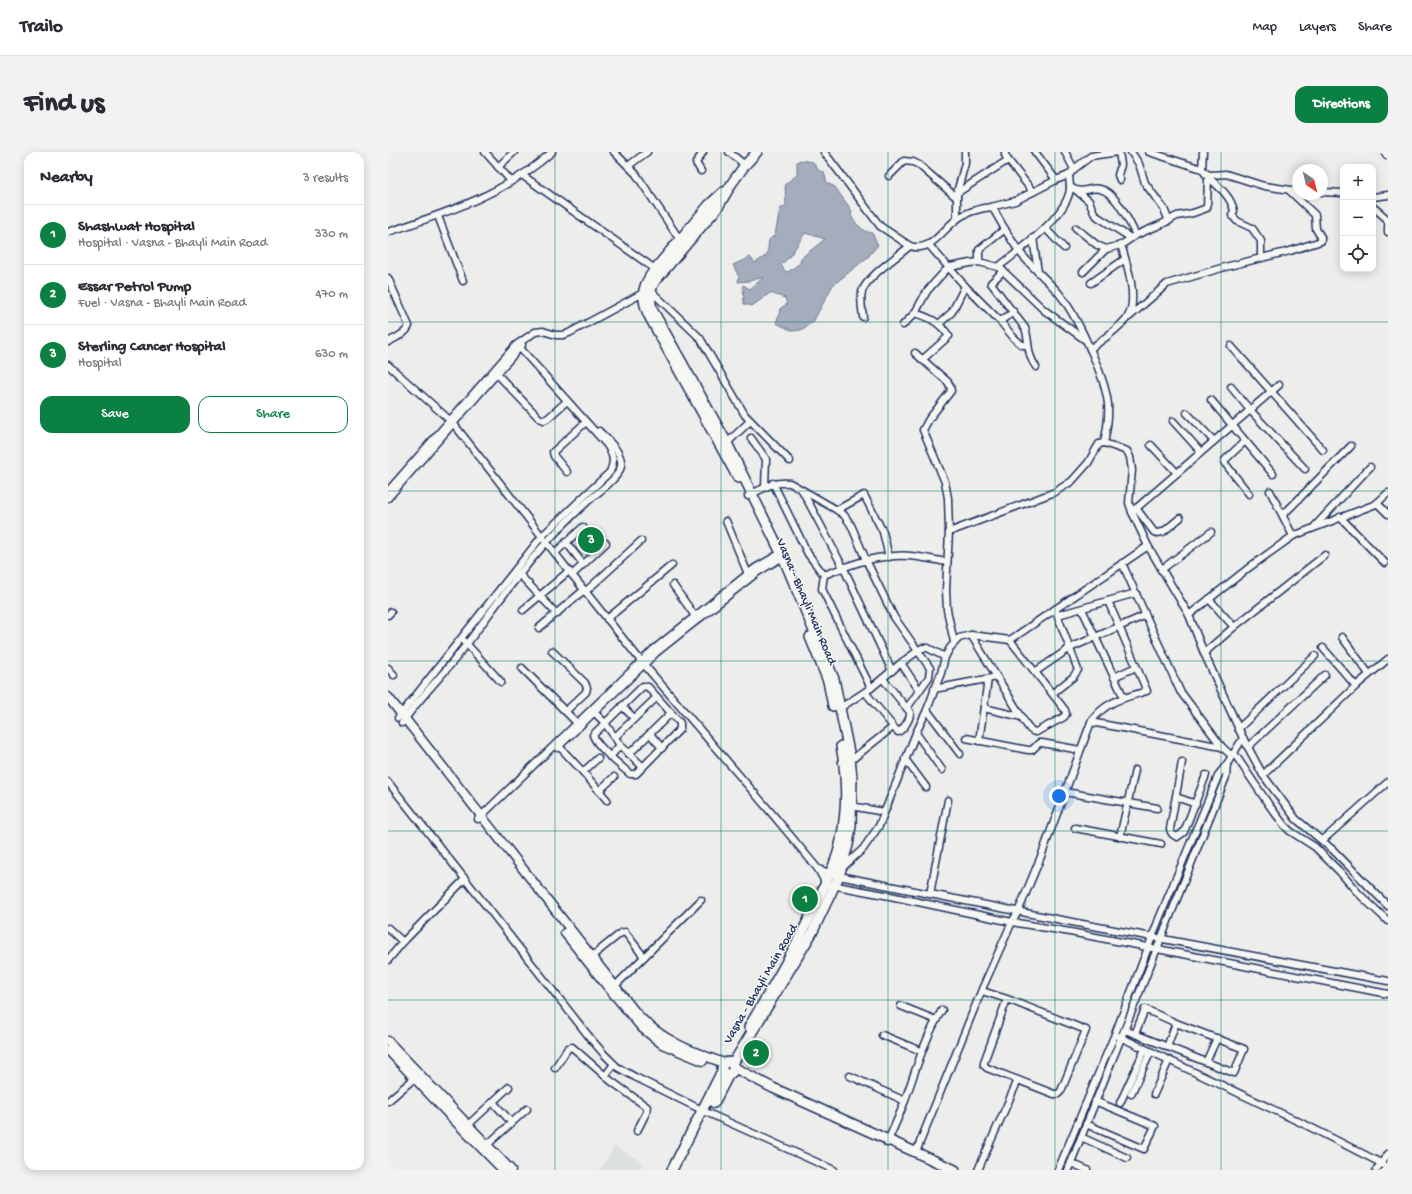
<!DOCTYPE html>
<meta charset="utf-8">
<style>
:root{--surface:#fff;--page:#f2f2f3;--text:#2b2b33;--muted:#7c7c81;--line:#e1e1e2;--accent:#0b8043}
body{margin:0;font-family:"Gochi Hand",sans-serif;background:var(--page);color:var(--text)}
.controls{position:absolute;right:12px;top:12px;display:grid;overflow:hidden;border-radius:8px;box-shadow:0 2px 10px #0003}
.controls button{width:36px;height:36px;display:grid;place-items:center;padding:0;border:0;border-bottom:1px solid var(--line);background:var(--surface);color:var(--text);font:20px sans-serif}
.compass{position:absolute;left:904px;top:12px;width:36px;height:36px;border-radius:50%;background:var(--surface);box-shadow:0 2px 10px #0003;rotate:145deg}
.you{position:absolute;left:671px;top:644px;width:14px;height:14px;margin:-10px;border:3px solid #fff;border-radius:50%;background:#1a73e8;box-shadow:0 0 0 6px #1a73e833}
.badge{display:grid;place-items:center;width:26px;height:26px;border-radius:50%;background:var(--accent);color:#fff;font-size:13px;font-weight:700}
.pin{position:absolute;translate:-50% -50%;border:2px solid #fff;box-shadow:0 1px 4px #0006}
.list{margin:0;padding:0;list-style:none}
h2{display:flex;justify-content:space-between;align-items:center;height:52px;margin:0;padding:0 16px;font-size:17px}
h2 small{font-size:13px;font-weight:400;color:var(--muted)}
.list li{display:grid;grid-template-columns:26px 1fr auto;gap:12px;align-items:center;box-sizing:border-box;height:60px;padding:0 16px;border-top:1px solid var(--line)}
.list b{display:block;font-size:15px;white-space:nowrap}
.list p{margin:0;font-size:13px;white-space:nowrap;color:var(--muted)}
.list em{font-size:13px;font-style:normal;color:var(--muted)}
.actions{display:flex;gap:8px;padding:12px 16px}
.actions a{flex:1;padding:9px 0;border:1px solid var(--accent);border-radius:12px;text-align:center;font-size:14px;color:var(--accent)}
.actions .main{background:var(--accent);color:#fff}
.icon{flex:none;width:22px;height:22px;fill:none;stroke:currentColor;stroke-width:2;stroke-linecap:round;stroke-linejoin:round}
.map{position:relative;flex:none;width:1000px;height:1018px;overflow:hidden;border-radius:12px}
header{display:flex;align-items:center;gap:24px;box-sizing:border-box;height:56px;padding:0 20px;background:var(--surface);border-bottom:1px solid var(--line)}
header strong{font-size:19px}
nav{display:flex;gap:22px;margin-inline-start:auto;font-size:14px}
.intro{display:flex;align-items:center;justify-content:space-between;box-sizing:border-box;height:96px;padding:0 24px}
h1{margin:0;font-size:28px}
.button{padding:10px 18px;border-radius:12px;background:var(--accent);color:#fff;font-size:14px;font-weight:700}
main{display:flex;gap:24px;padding:0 24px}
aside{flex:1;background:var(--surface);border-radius:12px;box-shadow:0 2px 10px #0003}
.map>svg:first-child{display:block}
</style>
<header>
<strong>Trailo</strong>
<nav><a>Map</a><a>Layers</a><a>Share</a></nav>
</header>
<div class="intro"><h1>Find us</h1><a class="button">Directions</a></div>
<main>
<aside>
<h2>Nearby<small>3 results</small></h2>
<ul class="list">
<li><span class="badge">1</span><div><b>Shashwat Hospital</b><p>Hospital · Vasna - Bhayli Main Road</p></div><em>330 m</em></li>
<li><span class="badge">2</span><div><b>Essar Petrol Pump</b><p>Fuel · Vasna - Bhayli Main Road</p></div><em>470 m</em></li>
<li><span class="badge">3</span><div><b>Sterling Cancer Hospital</b><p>Hospital</p></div><em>630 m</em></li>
</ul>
<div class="actions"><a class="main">Save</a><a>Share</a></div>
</aside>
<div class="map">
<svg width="1000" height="1018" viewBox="0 0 1000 1018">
<rect width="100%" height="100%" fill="#edeeec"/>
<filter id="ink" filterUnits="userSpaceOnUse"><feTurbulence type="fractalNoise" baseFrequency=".025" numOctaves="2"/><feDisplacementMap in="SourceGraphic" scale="8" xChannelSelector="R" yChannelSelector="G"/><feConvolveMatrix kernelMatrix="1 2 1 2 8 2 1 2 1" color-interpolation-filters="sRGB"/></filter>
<g filter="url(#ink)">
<path fill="#dde0e1" d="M 227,994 L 255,1011 L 250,1018 L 211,1018 Z"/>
<path fill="#a5acbc" stroke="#6e7a96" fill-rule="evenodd" d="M 412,8 L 425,10 L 431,19 L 436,20 L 439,31 L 447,35 L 464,59 L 463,64 C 468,72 475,80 484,81 L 490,93 L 480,105 L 445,133 L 425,170 L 413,178 L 405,179 L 388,171 L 393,156 L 399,152 L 397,146 L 382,141 L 364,154 L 356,152 L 355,133 L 362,137 L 376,125 L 361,129 L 350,130 L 351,125 L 345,113 L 362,105 L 367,111 L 379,103 L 381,88 L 387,83 L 392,57 L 398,53 L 397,32 L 409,23 L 409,10 ZM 417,81 L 437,87 L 413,106 L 412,111 L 400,120 L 397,119 L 393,113 L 402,104 Z"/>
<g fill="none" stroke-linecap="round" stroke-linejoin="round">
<defs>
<g id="minor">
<path d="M 97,0 L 123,29"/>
<path d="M 226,0 L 248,22 L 292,88"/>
<path d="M 341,0 L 357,13"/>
<path d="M 436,0 L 492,74 L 522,94 C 543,101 554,78 568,68 C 576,61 592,56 603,55 L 606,58 C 615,74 624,91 635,104 C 646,117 658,127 669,139 C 688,161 717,224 720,252 C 721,266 719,278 716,291"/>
<path d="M 617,0 L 617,3 L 620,8"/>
<path d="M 647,0 L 668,28"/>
<path d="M 731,0 L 733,13 L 730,23 L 732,28"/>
<path d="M 743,0 L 751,12 L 757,31 L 776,57 L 781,69"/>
<path d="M 998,3 L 1000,2"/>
<path d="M 240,14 L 259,0"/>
<path d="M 110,15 L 126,0"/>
<path d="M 686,17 L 703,4 L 730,0"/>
<path d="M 814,17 L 815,0"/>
<path d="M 313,19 L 308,11 L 315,0"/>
<path d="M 817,21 L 822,23 L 838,22 L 876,34 L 910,39"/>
<path d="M 134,23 L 267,117"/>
<path d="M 681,23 L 682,35 C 697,44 699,34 712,37 C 728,40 741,70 748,83"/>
<path d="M 501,24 L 516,9 L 525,10 L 531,13 L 569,46"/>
<path d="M 820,25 C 831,35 843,44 846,59 L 844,63 L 849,69 L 864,76 L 873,89 L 873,106"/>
<path d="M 689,39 L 701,49 L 706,61 L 710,65 L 743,86"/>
<path d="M 934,40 L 955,41"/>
<path d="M 569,41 L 620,8 L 645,40"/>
<path d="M 985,45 L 1000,43"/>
<path d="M 603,55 L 627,49 L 668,28 L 681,23 L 686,17 L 677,0"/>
<path d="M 985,55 L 998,66 L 1000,70"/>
<path d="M 50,64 L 75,129"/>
<path d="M 569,66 L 569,41 L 577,11 L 577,0"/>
<path d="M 1000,74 L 1000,80"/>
<path d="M 657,76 L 676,96"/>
<path d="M 688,76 L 709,93 L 718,97 L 733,93"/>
<path d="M 0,80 C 58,61 117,42 164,0"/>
<path d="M 645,86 L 650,120"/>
<path d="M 541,93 L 577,134 L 612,169 L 626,186 L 634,193 L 640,193"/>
<path d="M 591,110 L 591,98 L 617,77"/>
<path d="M 613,117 L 656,158 L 696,187"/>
<path d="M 615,119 L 603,131 L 637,176 C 642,190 638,201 648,215"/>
<path d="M 695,120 L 718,97"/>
<path d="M 703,131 L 737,107"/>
<path d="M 527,161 C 543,166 551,170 561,184 L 534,208"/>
<path d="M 475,165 C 474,156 472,148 474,140 C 478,125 510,104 522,94"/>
<path d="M 741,165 L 779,132 L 837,115 L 902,99 L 933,89 L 933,85 L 928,77 L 927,63 L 902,39"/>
<path d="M 612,169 L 626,160"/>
<path d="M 551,172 L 564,160 L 577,134"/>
<path d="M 515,173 L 527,161 L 539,139 L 557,119 L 562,115 L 582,111 L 591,110 L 610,115 C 631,99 682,62 682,35"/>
<path d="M 0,190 C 7,186 18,182 21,174 L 0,126"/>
<path d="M 843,194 L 935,298"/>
<path d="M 702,197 C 714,188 728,179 738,167 C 752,151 739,111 733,93 L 748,83 L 774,72 L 789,64 L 805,61 L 819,56 L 820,25 L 814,17 L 761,0"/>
<path d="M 527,201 L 560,230 L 562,234 L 563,239 L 541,267 L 535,278 L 557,330 L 560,346 L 561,380 L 558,438 L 559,458 L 566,490"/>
<path d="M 0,213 L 65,271 L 181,419 L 253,509 L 386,664 L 430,717"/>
<path d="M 109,222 L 151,266 L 156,268 L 160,266 L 179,249"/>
<path d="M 843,235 L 862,258 L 917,317"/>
<path d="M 823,248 L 885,322"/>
<path d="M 799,261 L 826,289"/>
<path d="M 785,269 L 813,300"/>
<path d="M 363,286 L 378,307 L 377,335"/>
<path d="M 857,289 L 837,308 L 836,310 L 861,342"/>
<path d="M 339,291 L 362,269"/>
<path d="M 763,293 L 789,321"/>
<path d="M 179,320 L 166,304 L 165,300 L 198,270"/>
<path d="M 385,331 L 420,402 L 436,423 L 434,437 L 483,536"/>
<path d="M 414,338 L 458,421 L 504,519"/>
<path d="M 0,339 L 128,193 L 147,180 L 155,179 L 168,183 L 175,183 L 181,181 L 255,141 L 262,138 L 312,186 L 357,263 L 402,309"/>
<path d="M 882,339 L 905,384"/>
<path d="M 360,344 C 374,337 385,329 402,331 L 449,358 L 456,363 L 463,373 L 478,408 L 506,465 L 542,516 L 541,525 L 519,556"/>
<path d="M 0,346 L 134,193"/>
<path d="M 989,351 L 1000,362"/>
<path d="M 748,356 L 766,380 L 769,381 L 775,380 L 792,366"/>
<path d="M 449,358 L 476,343 L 495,380 L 501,405"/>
<path d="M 744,360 L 891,233"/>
<path d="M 895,363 L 963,294"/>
<path d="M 952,365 L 997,411"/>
<path d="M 338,369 L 360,422"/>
<path d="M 927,374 L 982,315"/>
<path d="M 561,380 L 667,340 L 684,329 L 700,311 L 711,292 L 716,291 L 739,299 L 742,305 L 744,318 L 741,351 L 744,360 L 760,394 L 801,463 L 816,501 L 855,586 L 875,623 L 908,667 L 945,698 L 1000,754"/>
<path d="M 178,390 L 195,412"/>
<path d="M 167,401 L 195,375"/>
<path d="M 734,411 L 792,539 L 834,595 L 844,604"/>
<path d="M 773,418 L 823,380"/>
<path d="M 131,422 L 169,462"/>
<path d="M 184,423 L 218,391"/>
<path d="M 436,423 C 459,414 482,405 506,404 C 523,402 542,407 559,410"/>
<path d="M 285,433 L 307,464"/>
<path d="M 197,440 L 253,389"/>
<path d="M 821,447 L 846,475"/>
<path d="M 694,457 L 736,546"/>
<path d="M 135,458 L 181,419"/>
<path d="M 0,463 L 3,460"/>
<path d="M 670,463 L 748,441"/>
<path d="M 801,463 L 863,414 L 905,384 L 988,352 L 1000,341"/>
<path d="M 219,467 L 284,413"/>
<path d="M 151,476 L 196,438"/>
<path d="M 583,483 L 638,572 C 641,576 643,580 648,580 L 676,565 L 678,562 L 677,558 L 622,488"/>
<path d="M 954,485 L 981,522"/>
<path d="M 76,489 L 113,530"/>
<path d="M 935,496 L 968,534"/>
<path d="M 164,499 L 197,531 L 199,536 L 198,540 L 178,559"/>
<path d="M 816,501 L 846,475 L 937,403"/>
<path d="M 513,511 L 531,538"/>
<path d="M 0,516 L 6,523"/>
<path d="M 134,516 L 191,573"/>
<path d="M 647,520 L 682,496 L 758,463"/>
<path d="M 726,525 L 748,515"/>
<path d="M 255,534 L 260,535 L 292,571 L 292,577 L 248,622 L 242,622 C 233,614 208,594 205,583 Z"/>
<path d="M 546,537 L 609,525"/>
<path d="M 477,540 L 508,578 L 510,580 C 516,577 523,566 522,560 L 495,527"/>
<path d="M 665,541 L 685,525 L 690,518 L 667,457"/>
<path d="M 234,554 L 246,566"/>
<path d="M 452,556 L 483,536 L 513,511 L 534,496 L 540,496 L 557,505"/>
<path d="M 596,556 L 634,565"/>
<path d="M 204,558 L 217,571 L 232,593 L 255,615"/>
<path d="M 539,558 L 572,602"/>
<path d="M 10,566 L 154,384 L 222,320 C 227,309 225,303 219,293 L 132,196"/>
<path d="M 703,570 L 834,595"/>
<path d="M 14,571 C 30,548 50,528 68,506 C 103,461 134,414 174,374 C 182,366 190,358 198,351 C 207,342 231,327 233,314 C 235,301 220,288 211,279"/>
<path d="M 850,577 L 927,504"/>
<path d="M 528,581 L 554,618"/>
<path d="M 262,582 L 274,596"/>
<path d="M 227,585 L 269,545"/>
<path d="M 578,586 L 640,598 L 644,598 L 651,591 L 654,591 L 692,598"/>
<path d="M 591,589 L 600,527"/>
<path d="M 169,592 L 195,620 L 219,648"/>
<path d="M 860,595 L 937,523"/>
<path d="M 169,596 L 268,501 L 370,420 L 395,405"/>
<path d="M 846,601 L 881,653 L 896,673 L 902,679 L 927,695 L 952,720 L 970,741 L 1000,769"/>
<path d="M 241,602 L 283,561"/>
<path d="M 222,605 L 232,593"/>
<path d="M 517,607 L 538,635"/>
<path d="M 462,609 L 505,575"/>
<path d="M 794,610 L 782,677 C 783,682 785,683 789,685 L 796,680 L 818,623"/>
<path d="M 195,620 L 210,606"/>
<path d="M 875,623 L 970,532 L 1000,507"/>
<path d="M 0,630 L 77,727 L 203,887 L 216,902 L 229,915 L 247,925 L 320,961 L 446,1018"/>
<path d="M 211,639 L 226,625"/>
<path d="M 677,640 L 769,656"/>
<path d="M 788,645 L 808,652"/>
<path d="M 463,654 L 496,660"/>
<path d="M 90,667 L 266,497 L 367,416 L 393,401"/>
<path d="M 687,676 L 773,692"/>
<path d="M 732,685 L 747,618"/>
<path d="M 935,688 L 1000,630"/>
<path d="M 454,716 L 475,697 L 491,674 L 528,581 L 539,558 L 553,521 L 557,505 L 562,496 L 571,486 L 583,483 L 622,488 L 760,394"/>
<path d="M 542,742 L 560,648"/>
<path d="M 0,776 L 15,790"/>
<path d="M 203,805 L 233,781 L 237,780 L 256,805"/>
<path d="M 0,808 L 15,790 L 77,727"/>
<path d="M 1000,829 L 689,771 L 451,724 L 430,717 L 438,732 L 502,744 L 624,770 L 682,780 L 1000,842"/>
<path d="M 225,836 L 313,748"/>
<path d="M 594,839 L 619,847 L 596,910 L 596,913 L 599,916 L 666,942 L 670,942 L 673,939 L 698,878 L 619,847"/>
<path d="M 513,854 L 548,868"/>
<path d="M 737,878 L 747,882 L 846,921 L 856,897 L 788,871 L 757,857 L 747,882"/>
<path d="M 494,883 L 533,899"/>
<path d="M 730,884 L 920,974 L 993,1011 L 1000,1016"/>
<path d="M 779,895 L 788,871"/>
<path d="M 818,910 L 829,886"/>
<path d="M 167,916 L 180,896 L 184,895 L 223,929 L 259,955 L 258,961 L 249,979"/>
<path d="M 217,924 L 226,912"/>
<path d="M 462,924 L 517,949"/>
<path d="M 743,942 L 763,899"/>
<path d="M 766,942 L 781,908"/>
<path d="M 0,949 L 29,924"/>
<path d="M 105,950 L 124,971"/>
<path d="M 732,951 L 757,897"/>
<path d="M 698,972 L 756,997 L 767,974 L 707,949"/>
<path d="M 80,973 L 121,935"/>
<path d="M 693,985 L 739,1006"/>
<path d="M 499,991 C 505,977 512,963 517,948 C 528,917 537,886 554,858"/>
<path d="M 99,993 L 139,957"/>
<path d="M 528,1000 L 595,835 L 624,770 L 630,760 L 654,702 L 703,570 C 717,549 736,546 759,539 L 720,449"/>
<path d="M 683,1011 L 699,1018"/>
<path d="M 590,1018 L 630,928"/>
<path d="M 670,1018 L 727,882 L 771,767 L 831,622 L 839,612 L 855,586"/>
<path d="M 680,1018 L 838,625 L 839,612"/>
<path d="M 988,1018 L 1000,1002"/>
</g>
<g id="tertiary">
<path d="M 0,545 L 248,861 C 273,888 302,899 336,911"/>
<path d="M 177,781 L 219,834 L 254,876 L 274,892 L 315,909"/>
<path d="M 0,889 L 123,1018"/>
<path d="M 0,898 L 64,966 L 115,1018"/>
</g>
<g id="secondary">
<path d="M 335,40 L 321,53 L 267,117 C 255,133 252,142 260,162 L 350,326"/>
<path d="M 422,485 L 440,529 L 445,554"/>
<path d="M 361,875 C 387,831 412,788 433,741 C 441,724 450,706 453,688 C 459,658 459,624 453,594"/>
<circle cx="340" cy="916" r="6"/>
<path d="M 344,913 L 424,781 L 451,724 L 460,693 L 463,674 L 464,626 L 462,605 L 446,527 L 395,405 L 339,291 L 265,159 C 261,148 261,139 267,129 L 330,55 L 344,31 L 357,13 L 369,0"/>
<path d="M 345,915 L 385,936 L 567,1018"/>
<path d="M 326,951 L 341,922"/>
<path d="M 284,1018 L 334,919"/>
</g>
</defs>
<use href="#minor" stroke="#1b2f5e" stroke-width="9"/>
<use href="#tertiary" stroke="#1b2f5e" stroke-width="11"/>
<use href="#secondary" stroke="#1b2f5e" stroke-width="12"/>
<use href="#minor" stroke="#f6f6f2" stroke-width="6"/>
<use href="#tertiary" stroke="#f6f6f2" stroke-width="8"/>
<use href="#secondary" stroke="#f6f6f2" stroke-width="9"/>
</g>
</g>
<path fill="none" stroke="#0f766e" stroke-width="1" stroke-opacity="0.55" d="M 167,0 L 167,1018M 333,0 L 333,1018M 500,0 L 500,1018M 667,0 L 667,1018M 833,0 L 833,1018M 0,170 L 1000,170M 0,339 L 1000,339M 0,509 L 1000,509M 0,679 L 1000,679M 0,848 L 1000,848"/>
<g text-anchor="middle" stroke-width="3" stroke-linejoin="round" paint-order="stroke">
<g font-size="13" fill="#1b2f5e" stroke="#f6f6f2">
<text transform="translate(420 449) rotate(67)" y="5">Vasna - Bhayli Main Road</text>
<text transform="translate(371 831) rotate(-60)" y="5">Vasna - Bhayli Main Road</text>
</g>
</g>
</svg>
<div class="controls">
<button>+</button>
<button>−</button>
<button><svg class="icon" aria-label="locate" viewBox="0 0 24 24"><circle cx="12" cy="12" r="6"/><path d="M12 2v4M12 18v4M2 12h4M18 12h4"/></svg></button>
</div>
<svg class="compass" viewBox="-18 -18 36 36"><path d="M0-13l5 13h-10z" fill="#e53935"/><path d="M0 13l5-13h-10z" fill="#7c7c81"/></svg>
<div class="you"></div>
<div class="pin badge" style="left:417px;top:747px">1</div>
<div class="pin badge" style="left:368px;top:901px">2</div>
<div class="pin badge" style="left:203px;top:388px">3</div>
</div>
</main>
